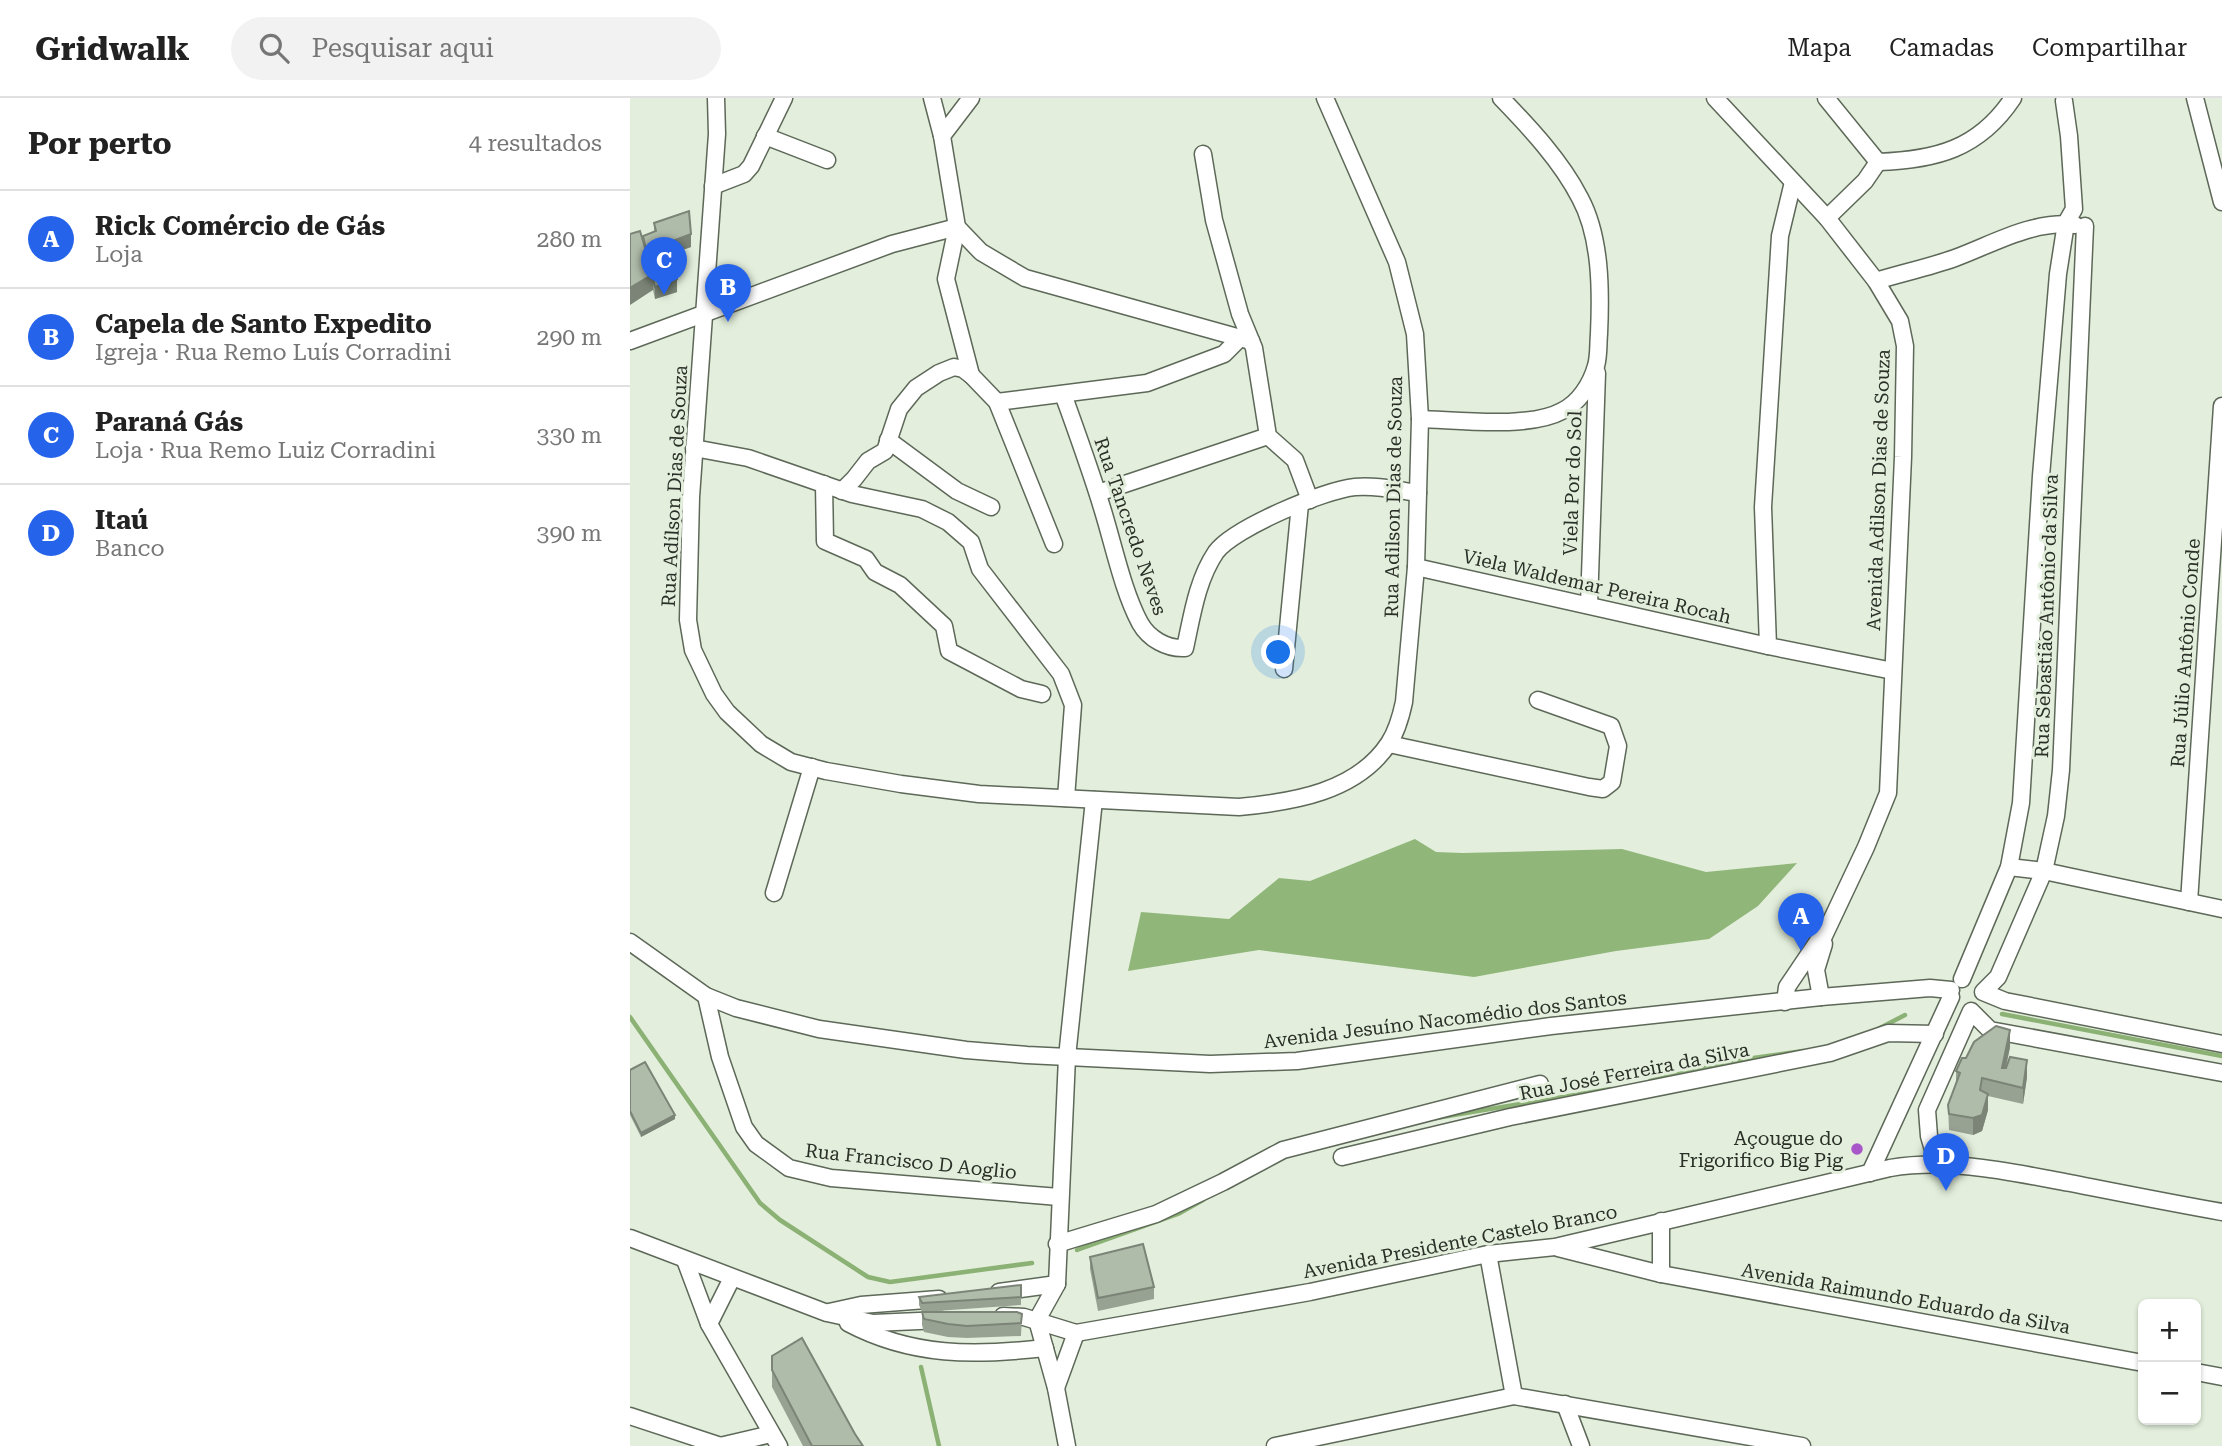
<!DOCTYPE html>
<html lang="pt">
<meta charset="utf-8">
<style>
:root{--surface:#fff;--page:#f2f2f2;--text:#222;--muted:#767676;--line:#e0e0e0;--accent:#2563eb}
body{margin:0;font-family:"Roboto Serif",serif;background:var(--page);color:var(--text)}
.controls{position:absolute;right:21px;bottom:21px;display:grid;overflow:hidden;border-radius:10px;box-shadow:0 2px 5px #0004}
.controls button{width:63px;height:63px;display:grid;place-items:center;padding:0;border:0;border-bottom:2px solid var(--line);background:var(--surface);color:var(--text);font:35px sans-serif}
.you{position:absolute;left:649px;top:555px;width:24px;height:24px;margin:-18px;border:5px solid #fff;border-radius:50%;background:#1a73e8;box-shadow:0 0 0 10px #1a73e833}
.badge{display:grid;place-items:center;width:46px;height:46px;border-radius:50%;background:var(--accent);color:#fff;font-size:23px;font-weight:700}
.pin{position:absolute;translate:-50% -58px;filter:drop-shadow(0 2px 4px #0008)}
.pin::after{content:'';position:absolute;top:37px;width:24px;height:21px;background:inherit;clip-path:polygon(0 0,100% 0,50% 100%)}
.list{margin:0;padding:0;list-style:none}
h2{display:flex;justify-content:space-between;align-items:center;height:91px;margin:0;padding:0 28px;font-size:30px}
h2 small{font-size:23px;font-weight:400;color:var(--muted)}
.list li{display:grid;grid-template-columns:46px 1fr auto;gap:21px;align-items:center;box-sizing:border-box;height:98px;padding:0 28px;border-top:2px solid var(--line)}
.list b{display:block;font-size:26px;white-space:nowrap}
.list p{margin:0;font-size:23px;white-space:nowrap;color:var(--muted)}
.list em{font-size:23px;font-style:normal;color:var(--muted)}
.icon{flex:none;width:38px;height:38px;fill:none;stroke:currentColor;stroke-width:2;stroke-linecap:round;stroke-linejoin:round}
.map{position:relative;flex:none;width:1592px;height:1348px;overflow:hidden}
header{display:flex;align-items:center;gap:42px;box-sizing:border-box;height:98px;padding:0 35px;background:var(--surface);border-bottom:2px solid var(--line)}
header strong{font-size:33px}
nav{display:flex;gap:38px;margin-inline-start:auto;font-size:24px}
.search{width:490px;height:63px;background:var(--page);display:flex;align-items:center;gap:18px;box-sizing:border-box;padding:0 24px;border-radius:38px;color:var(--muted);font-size:26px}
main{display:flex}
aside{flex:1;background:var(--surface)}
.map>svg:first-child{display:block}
</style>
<header>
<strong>Gridwalk</strong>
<div class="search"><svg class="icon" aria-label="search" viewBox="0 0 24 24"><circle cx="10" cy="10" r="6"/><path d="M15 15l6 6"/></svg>Pesquisar aqui</div>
<nav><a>Mapa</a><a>Camadas</a><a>Compartilhar</a></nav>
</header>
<main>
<aside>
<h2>Por perto<small>4 resultados</small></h2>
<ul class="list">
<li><span class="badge">A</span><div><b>Rick Comércio de Gás</b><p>Loja</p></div><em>280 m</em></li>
<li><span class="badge">B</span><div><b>Capela de Santo Expedito</b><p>Igreja · Rua Remo Luís Corradini</p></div><em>290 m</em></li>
<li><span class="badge">C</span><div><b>Paraná Gás</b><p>Loja · Rua Remo Luiz Corradini</p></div><em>330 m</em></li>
<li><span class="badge">D</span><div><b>Itaú</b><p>Banco</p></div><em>390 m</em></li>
</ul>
</aside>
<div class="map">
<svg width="1592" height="1348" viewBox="0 0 1592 1348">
<rect width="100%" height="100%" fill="#e3efdc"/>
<path fill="#90b67a" d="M 785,741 L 806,754 L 832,755 L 992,751 L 1076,774 L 1167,765 L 1128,808 L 1079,841 L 986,853 L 844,879 L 629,852 L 498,873 L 511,814 L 599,821 L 649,780 L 680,783 Z"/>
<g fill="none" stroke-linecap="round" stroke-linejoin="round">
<g stroke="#8bb175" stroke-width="4.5">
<path d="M 1372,916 L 1592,958"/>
<path d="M 0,919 L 130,1105 L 150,1122 L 238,1179 L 260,1184 L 402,1165"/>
<path d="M 1248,931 L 1275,917"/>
<path d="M 1020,983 L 1109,962 L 1173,953"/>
<path d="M 806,1020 L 981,991"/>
<path d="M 447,1152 L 548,1116 L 573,1102"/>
<path d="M 291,1269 L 309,1348"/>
</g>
<defs>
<g id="minor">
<path d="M 86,0 L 87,36 L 61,399 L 58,522 L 63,552 L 84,596 L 97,614 L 131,646 L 161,664 L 196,673 L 271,686 L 349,696 L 609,709 C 663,704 727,694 759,645 C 767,633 771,618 774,604 L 786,469 L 790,321 L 785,236 L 767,164 L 695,0"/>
<path d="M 302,0 L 312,38 L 327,129 L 316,181 L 341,277"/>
<path d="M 1085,0 L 1197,120 L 1246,183 L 1270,223 L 1275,248 L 1273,359 L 1258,695 L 1236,749 L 1193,840 L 1188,843 L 1157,889 L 1155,904"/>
<path d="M 1196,0 L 1248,64 C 1306,62 1349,51 1383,0"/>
<path d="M 1565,0 L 1592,104"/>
<path d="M 135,38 L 197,62"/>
<path d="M 312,38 L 341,0"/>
<path d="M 573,56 L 584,122 L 610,216 L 624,250 L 638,338 L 665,362 L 680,402"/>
<path d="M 1163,84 L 1150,138 L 1133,409 L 1138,548 L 1263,573"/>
<path d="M 83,88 L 114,76 L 121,68 L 154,0"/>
<path d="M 1197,120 L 1235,83 L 1248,64"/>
<path d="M 1455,128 L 1431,672 L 1426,718 L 1414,773 L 1368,879 L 1353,894 L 1375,903 L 1592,946"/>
<path d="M 327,129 L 351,154 L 395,180 L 621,243"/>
<path d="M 1246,183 C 1272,175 1300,169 1325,160 C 1363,146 1403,122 1445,127"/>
<path d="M 0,243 L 262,146 L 327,129"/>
<path d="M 433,296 C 447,335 461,373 473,413 C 484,449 493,493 510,525 C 519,541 537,551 555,550 C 562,518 567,482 586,454 C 604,430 694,392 725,389 C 746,387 767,392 788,395"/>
<path d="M 367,304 L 517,285 L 594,256 L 610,240"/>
<path d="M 790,321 C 828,322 899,331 932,313 C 949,305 961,286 966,268 C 969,258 968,246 969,236 C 971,192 971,139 950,100 C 931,63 900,30 871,0"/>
<path d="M 258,342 L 327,393 L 361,409"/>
<path d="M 64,350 L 118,360 L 222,396 L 292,411 L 318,424 L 341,444 L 350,471 L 431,576 L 443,607 L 436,700"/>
<path d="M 194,386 L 195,443 L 236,461 L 245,474 L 270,487 L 314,528 L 319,553 L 391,591 L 412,596"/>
<path d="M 212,393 L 224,381 L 238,363 L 255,353 L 269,311 L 286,290 L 309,275 L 324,269 L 333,271 L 341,277 L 367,304 L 424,446"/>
<path d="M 468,395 L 638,338"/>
<path d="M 786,469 L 1138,548"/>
<path d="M 959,507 L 967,275"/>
<path d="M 654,571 L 670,406"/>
<path d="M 759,646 L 959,689 L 973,691 L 982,684 L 988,648 L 981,628 L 908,602"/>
<path d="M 1379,769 L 1414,773 L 1592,811"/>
<path d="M 144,795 L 182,669"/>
<path d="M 1559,804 L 1592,308"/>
<path d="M 0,844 L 76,898 L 106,910 L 189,931 L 336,952 L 397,957 L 580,966 L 667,963 L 921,928 L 1191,899 L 1300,890 L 1321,892"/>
<path d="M 1332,881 L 1379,769 L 1391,705 L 1411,378 L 1428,176 L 1436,125 L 1444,111 L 1439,38 L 1434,3"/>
<path d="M 76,898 L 90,959 L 114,1029 L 126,1046 L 159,1070 L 201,1080 L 429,1099"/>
<path d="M 1191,899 L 1186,872 L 1194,846"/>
<path d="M 712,1059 L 880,1019 L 1200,955 L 1258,935 L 1305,936"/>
<path d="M 1307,1065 L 1299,1038 L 1297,1012 L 1341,913 L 1360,932 L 1592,975"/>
<path d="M 1240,1075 L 1321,899"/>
<path d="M 0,1140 L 197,1215 L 243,1225 L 312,1222"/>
<path d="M 427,1146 L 526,1116 L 593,1084 L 653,1052 L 910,986"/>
<path d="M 928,1150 L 1031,1176 L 1513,1265"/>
<path d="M 858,1156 L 884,1298"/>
<path d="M 55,1162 L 79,1226 L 149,1348"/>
<path d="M 1031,1176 L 1031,1123"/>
<path d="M 369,1194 L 427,1186"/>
<path d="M 199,1214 L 231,1207 L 309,1201"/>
<path d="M 373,1218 L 394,1219 L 446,1235 L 680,1194 L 858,1156 L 925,1149 L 1260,1070 C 1321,1060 1380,1074 1440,1085 C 1491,1095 1541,1105 1592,1114"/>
<path d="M 218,1225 C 282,1259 345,1258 415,1250"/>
<path d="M 79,1226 L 102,1180"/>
<path d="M 1566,1274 L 1592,1279"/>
<path d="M 426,1290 L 446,1235"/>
<path d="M 935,1306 L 951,1348"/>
<path d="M 0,1318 L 91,1348"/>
<path d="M 90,1348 L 141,1336"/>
<path d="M 437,1348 L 426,1290 L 407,1222 L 427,1186 L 437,959 L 464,702"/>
<path d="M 645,1348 L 884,1298 L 1172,1348"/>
</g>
</defs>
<use href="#minor" stroke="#5d6858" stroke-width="19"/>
<use href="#minor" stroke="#fff" stroke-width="16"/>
</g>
<g fill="#97a292">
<path d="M 24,125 L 61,149 L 40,156 L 47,194 L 25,201 L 13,145 L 13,138 L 24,134 Z"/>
<path d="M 1380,949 L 1376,970 L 1397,979 L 1393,1006 L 1358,998 L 1358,1012 L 1352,1033 L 1343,1037 L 1319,1032 L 1318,1007 L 1326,985 L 1326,973 L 1336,960 Z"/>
<path d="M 0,972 L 45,1021 L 11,1039 L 0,1017 Z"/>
<path d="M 460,1159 L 524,1189 L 524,1201 L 468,1213 L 460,1171 Z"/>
<path d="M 391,1187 L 391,1207 L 292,1214 L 289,1207 L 289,1199 Z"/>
<path d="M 292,1214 L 392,1216 L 391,1238 L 337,1240 L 318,1239 L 294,1234 L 292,1227 Z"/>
<path d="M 142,1258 L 225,1336 L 233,1348 L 173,1348 L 142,1289 Z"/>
</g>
<g fill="#7b8477">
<path d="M 61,136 L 61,149 L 37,157 L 37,145 Z"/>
<path d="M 23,176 L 23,192 L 0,207 L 0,190 Z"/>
<path d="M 47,181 L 47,194 L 25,201 L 25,189 Z"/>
<path d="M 1380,932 L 1380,949 L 1372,986 L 1372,970 Z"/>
<path d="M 1397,962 L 1397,979 L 1393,1006 L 1393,990 Z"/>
<path d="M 1358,996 L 1358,1012 L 1352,1033 L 1343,1037 L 1343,1020 Z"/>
<path d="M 45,1017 L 45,1021 L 11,1039 L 11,1035 Z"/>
</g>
<g fill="#b0bcaa" stroke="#7b8477" stroke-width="2">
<path d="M 59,113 L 61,136 L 37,145 L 47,181 L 25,189 L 13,138 L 26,133 L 24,125 Z"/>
<path d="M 10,133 L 23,176 L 0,190 L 0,136 Z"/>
<path d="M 1366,928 L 1380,932 L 1372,970 L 1376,970 L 1380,959 L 1397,962 L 1393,990 L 1352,980 L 1350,992 L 1358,996 L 1352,1017 L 1343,1020 L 1319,1016 L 1318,1007 L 1330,975 L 1326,973 L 1332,960 L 1336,960 L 1344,944 Z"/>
<path d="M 15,964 L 45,1017 L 11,1035 L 0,1013 L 0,972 Z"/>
<path d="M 513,1146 L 524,1189 L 468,1200 L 460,1159 Z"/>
<path d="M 391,1187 L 391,1199 L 292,1205 L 289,1199 Z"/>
<path d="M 292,1214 L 387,1214 L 392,1216 L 391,1225 L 337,1228 L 318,1226 L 294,1221 Z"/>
<path d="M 172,1240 L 225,1336 L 233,1348 L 182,1348 L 142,1272 L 142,1258 Z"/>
</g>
<circle fill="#a757c8" stroke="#e3efdc" stroke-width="2.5" cx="1227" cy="1051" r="7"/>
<g text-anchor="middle" stroke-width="6" stroke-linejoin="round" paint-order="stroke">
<g font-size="19" fill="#2a2f27" stroke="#e3efdc">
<text transform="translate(942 385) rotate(-88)" y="7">Viela Por do Sol</text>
<text transform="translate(44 388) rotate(-87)" y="7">Rua Adílson Dias de Souza</text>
<text transform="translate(1248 392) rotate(-88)" y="7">Avenida Adilson Dias de Souza</text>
<text transform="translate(763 399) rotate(-89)" y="7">Rua Adilson Dias de Souza</text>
<text transform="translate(501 428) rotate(71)" y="7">Rua Tancredo Neves</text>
<text transform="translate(967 488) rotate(13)" y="7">Viela Waldemar Pereira Rocah</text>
<text transform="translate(1416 518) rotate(-88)" y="7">Rua Sebastião Antônio da Silva</text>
<text transform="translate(1555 555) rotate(-86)" y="7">Rua Júlio Antônio Conde</text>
<text transform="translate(815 921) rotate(-7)" y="7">Avenida Jesuíno Nacomédio dos Santos</text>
<text transform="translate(1004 973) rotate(-11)" y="7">Rua José Ferreira da Silva</text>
<text transform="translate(281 1063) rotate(6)" y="7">Rua Francisco D Aoglio</text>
<text transform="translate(830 1143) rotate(-11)" y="7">Avenida Presidente Castelo Branco</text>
<text transform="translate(1276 1200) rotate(10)" y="7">Avenida Raimundo Eduardo da Silva</text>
</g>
<g font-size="19" fill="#2a2f27" stroke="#e3efdc" text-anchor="end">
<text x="1213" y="1047">Açougue do<tspan x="1213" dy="22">Frigorifico Big Pig</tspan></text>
</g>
</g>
</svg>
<div class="controls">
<button>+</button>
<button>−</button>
</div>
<div class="you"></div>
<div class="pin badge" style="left:1171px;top:853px">A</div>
<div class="pin badge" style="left:98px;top:224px">B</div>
<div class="pin badge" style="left:34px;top:197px">C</div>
<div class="pin badge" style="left:1316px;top:1093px">D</div>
</div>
</main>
